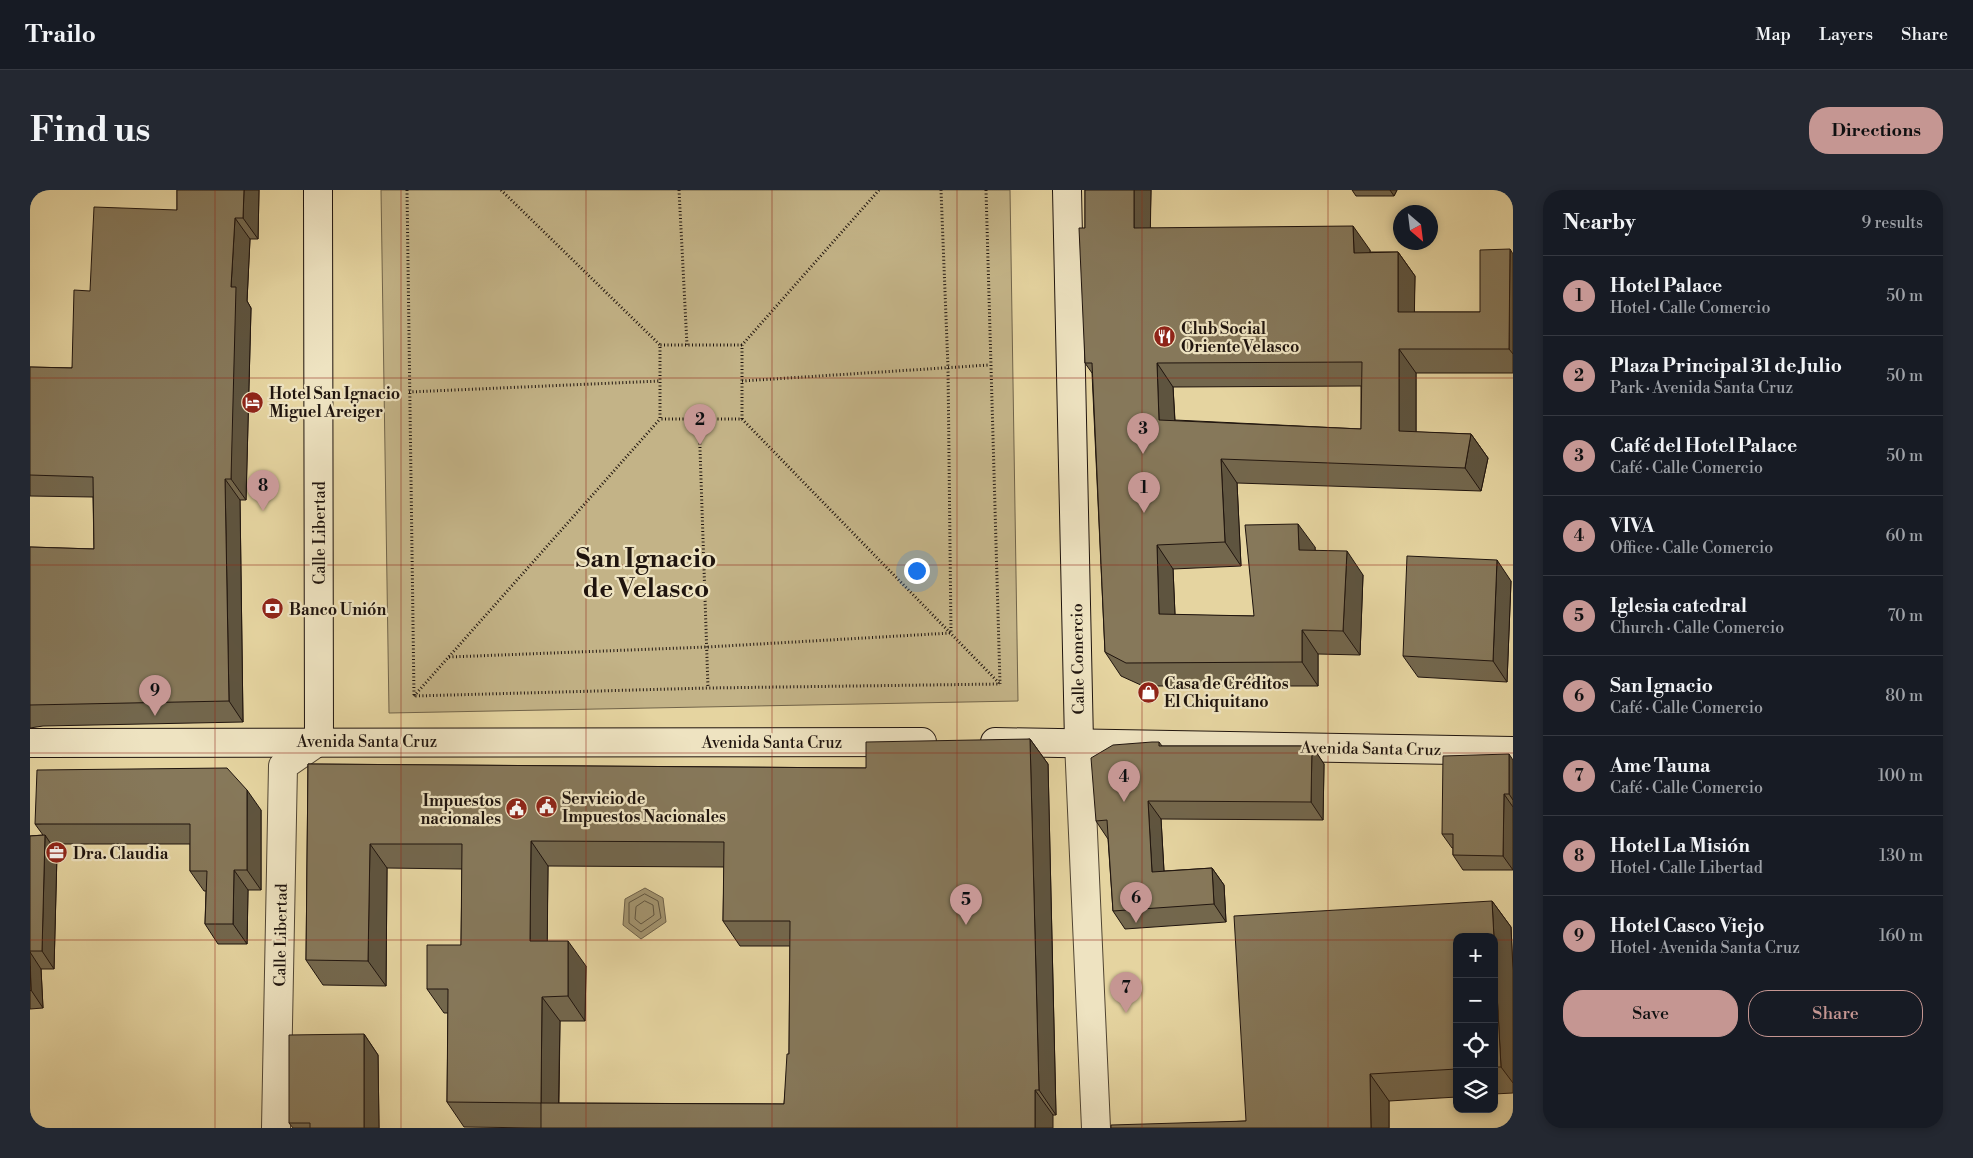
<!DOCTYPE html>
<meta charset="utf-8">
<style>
:root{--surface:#171b24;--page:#242831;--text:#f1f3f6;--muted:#9ea1a6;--line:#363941;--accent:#c59692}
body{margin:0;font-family:"Libre Bodoni",serif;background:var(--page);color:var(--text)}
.controls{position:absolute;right:15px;bottom:15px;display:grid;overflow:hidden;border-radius:10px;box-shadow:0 2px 8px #0003}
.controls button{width:45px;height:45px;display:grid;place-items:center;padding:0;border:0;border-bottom:1px solid var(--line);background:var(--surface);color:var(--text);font:25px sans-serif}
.compass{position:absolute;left:1363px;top:15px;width:45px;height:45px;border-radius:50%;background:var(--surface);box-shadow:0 2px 8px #0003;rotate:152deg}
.you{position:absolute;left:886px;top:380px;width:18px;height:18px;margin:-12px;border:4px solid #fff;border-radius:50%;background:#1a73e8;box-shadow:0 0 0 8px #1a73e833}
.badge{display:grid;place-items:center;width:32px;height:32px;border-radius:50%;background:var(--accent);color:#111;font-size:16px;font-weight:700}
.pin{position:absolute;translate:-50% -41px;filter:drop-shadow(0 1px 2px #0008)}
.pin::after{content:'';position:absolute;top:26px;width:18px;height:15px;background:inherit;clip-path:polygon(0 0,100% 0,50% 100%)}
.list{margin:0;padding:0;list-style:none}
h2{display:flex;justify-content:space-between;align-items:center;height:65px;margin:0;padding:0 20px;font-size:21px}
h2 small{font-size:16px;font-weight:400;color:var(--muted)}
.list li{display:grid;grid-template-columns:32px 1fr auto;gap:15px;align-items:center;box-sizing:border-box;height:80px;padding:0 20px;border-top:1px solid var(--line)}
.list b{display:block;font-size:19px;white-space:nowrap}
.list p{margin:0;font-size:16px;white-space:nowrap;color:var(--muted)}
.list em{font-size:16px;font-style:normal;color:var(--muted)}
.actions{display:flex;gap:10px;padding:15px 20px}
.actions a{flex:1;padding:11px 0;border:1px solid var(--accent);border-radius:20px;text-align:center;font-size:18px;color:var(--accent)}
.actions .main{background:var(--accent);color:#111}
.icon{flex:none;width:28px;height:28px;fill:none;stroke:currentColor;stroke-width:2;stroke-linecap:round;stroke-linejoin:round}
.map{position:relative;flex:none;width:1483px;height:938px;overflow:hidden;border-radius:20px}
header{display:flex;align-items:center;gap:30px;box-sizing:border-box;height:70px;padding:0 25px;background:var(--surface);border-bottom:1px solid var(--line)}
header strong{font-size:24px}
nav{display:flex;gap:28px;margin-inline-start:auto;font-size:18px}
.intro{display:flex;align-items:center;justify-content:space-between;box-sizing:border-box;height:120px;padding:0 30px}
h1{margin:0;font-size:35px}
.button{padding:12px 22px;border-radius:20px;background:var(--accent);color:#111;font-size:18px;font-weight:700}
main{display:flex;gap:30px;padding:0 30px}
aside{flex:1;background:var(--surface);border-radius:20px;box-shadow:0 2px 8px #0003}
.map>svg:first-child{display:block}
</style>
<header>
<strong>Trailo</strong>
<nav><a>Map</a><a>Layers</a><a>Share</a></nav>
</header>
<div class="intro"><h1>Find us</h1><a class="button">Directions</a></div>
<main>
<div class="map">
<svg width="1483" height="938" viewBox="0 0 1483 938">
<rect width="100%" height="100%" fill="#e5d4a0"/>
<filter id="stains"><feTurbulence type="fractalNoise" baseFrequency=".004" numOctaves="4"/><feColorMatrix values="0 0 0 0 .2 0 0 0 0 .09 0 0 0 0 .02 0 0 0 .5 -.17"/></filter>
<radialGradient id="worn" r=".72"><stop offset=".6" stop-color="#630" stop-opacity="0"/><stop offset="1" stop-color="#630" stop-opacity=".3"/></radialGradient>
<path fill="#c3b387" stroke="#71644a" d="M 351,0 L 980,0 L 988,511 L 359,523 Z"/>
<path fill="#a2936e" stroke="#6e6048" d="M 615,698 L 633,708 L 636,732 L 611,749 L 593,735 L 595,709 Z"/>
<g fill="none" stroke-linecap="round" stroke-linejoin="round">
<g stroke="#60543e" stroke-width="1">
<path d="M 615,704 L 628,711 L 631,728 L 611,742 L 599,733 L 599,713 Z"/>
<path d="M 615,711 L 623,715 L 624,725 L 611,734 L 605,729 L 606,717 Z"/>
</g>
<defs>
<g id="minor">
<path d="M 1049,552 L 1066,938"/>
<path d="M 246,938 L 253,576 L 289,551"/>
</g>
<g id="secondary">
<path d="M 288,0 L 289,551"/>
<path d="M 1037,0 L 1049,552"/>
<path d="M 965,552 L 1483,561"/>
<path d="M 0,553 L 892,552"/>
</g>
</defs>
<use href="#minor" stroke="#504432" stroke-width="30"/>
<use href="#secondary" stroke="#1f140e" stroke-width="30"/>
<g stroke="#1f140e" stroke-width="3" stroke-dasharray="1 2.5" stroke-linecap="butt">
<path d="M 377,0 L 384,506 L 678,498 L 970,494"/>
<path d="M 471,0 L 630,155"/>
<path d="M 649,0 L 657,155"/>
<path d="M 956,0 L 970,494"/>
<path d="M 712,155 L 630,155 L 630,229 L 712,229 L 712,155 L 849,0"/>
<path d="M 712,191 L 959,175"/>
<path d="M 379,202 L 630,191"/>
<path d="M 669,229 L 678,498"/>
<path d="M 712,229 L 969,493"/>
<path d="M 419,467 L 677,457 L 921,443 L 918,178 L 911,0"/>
<path d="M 384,506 L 630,229"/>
</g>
<use href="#minor" stroke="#eee3c1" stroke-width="28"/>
<use href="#secondary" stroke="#eee3c1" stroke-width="28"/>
</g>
<g fill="#73674d" stroke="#1f140e" fill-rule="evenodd">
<path d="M 147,0 L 229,0 L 228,49 L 220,49 L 217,111 L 221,118 L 216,310 L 210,310 L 213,532 L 13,536 L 0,538 L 0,357 L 64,359 L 63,307 L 0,306 L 0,177 L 42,178 L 60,101 L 147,20 Z"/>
<path d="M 1055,0 L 1121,0 L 1120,38 L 1340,60 L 1340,62 L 1368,62 L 1385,86 L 1384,122 L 1450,122 L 1483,64 L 1483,183 L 1386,183 L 1386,242 L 1441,244 L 1458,268 L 1451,301 L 1207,293 L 1211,376 L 1143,379 L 1145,425 L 1224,426 L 1285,357 L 1285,360 L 1333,385 L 1330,465 L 1288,464 L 1288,496 L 1113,496 L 1091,486 L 1075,462 L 1062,183 L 1055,173 ZM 1331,196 L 1331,239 L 1145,230 L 1143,197 Z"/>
<path d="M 1322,0 L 1367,0 L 1364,6 L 1326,6 Z"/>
<path d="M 1481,391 L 1477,492 L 1388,487 L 1373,466 Z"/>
<path d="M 1000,549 L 1018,574 L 1026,925 L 511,938 L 434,937 L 417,912 L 418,823 L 414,823 L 397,799 L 431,755 L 432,679 L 357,678 L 356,796 L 293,795 L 276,770 L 278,574 L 836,578 ZM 518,676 L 694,677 L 693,731 L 710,756 L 760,756 L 759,864 L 754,914 L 529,913 L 530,831 L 555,831 L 556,776 L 517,751 Z"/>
<path d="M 1129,552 L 1132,556 L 1282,556 L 1294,574 L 1293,630 L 1131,629 L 1134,681 L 1182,678 L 1194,695 L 1196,732 L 1095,739 L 1083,721 L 1078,649 L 1066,631 Z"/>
<path d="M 1483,570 L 1483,680 L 1433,680 L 1423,665 L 1423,658 L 1422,658 L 1412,644 Z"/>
<path d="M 231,620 L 231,700 L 218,700 L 217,754 L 188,754 L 175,734 L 176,701 L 174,701 L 160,681 L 160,654 L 21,654 L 27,663 L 24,779 L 11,779 L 13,818 L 0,819 L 0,646 L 13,645 L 5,634 Z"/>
<path d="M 1462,711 L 1481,737 L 1483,780 L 1483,903 L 1464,904 L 1464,747 L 1427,747 L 1427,907 L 1359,911 L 1359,938 L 1081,938 L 1216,931 Z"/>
<path d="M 334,844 L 348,865 L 349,938 L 263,938 L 259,933 Z"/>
</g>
<g fill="#5e543f" stroke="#1f140e">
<path d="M 214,0 L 229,0 L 228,49 L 213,28 Z"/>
<path d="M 1104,0 L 1121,0 L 1120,61 L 1104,38 Z"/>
<path d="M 1360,0 L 1367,0 L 1364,6 Z"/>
<path d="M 205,28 L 220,49 L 217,111 L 221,118 L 216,310 L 201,289 L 201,97 Z"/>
<path d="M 1323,36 L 1340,60 L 1340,86 L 1324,63 Z"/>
<path d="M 1480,59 L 1483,64 L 1483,164 L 1479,159 Z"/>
<path d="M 1368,62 L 1385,86 L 1384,146 L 1368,122 Z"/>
<path d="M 1369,159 L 1386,183 L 1386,264 L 1369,241 Z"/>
<path d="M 1127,173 L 1143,197 L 1146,253 L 1129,230 Z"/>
<path d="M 1441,244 L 1458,268 L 1451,301 L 1435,278 Z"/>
<path d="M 1191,269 L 1207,293 L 1211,376 L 1195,352 Z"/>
<path d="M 195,289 L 210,310 L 213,532 L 199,511 Z"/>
<path d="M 1268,334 L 1285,357 L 1286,383 L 1269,360 Z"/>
<path d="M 1127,355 L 1143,379 L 1146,448 L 1129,424 Z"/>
<path d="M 1317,361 L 1333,385 L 1330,465 L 1313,441 Z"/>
<path d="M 1467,370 L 1481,391 L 1477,492 L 1463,471 Z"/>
<path d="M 1272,440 L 1288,464 L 1288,496 L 1272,472 Z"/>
<path d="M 1000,549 L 1018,574 L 1026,925 L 1009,900 Z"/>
<path d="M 1282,556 L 1294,574 L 1293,630 L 1281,612 Z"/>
<path d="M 1479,564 L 1483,570 L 1483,610 L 1479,604 Z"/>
<path d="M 217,600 L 231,620 L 231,700 L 217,680 Z"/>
<path d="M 1474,604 L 1483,617 L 1483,680 L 1473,666 Z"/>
<path d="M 1118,611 L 1131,629 L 1135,699 L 1122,682 Z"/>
<path d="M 15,645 L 27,663 L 24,779 L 12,761 Z"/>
<path d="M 501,651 L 518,676 L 517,776 L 500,751 Z"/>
<path d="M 340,654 L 357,678 L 356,796 L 338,771 Z"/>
<path d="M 1182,678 L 1194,695 L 1196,732 L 1184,714 Z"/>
<path d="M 204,680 L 218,700 L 217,754 L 203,734 Z"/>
<path d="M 1462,711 L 1481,737 L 1483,780 L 1483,893 L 1471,877 Z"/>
<path d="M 538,751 L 556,776 L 555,831 L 538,806 Z"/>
<path d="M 0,762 L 11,779 L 13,818 L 1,800 Z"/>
<path d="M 512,807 L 530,831 L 528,938 L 511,913 Z"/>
<path d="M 334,844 L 348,865 L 349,938 L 334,938 Z"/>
<path d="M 1340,884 L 1359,911 L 1359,938 L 1341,938 Z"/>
<path d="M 1005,900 L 1023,925 L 1023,938 L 1005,938 Z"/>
</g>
<g fill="#86785a" stroke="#1f140e" fill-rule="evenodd">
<path d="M 147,0 L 214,0 L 213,28 L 205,28 L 201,97 L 206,97 L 201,289 L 195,289 L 199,511 L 0,515 L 0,357 L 64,359 L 63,287 L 0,285 L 0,177 L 42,178 L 44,100 L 60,101 L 64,17 L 147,20 Z"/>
<path d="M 1055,0 L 1104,0 L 1104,38 L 1323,36 L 1324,63 L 1368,62 L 1368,122 L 1450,122 L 1450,60 L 1480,59 L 1479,159 L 1369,159 L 1369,241 L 1441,244 L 1435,278 L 1191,269 L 1195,352 L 1127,355 L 1129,424 L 1224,426 L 1215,335 L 1268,334 L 1269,360 L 1317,361 L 1313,441 L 1272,440 L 1272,472 L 1096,473 L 1075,462 L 1062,173 L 1055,173 L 1049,38 L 1055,38 ZM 1332,172 L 1331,239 L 1129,230 L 1127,173 Z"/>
<path d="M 1377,366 L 1467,370 L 1463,471 L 1373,466 Z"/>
<path d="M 1000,549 L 1009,900 L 1005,900 L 1005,938 L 511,938 L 511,913 L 417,912 L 418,799 L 397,799 L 397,755 L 431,755 L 432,654 L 340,654 L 338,771 L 276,770 L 278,574 L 836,578 L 836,552 ZM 501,651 L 694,652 L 693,731 L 760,731 L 759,864 L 757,864 L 754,914 L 511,913 L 512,807 L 538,806 L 538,751 L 500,751 Z"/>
<path d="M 1122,552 L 1129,552 L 1129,556 L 1282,556 L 1281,612 L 1118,611 L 1122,682 L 1182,678 L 1184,714 L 1083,721 L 1077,630 L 1066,631 L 1061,568 L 1083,555 Z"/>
<path d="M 1479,564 L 1479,604 L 1474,604 L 1473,666 L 1423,665 L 1423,644 L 1412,644 L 1413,566 Z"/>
<path d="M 197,578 L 217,600 L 217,680 L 204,680 L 203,734 L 175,734 L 177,681 L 160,681 L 160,634 L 5,634 L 7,580 Z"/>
<path d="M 15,645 L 12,761 L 0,761 L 0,646 Z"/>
<path d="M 1462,711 L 1471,877 L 1464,877 L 1464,747 L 1427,747 L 1427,879 L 1340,884 L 1341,938 L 1081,938 L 1081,935 L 1216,931 L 1204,726 Z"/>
<path d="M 0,776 L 1,800 L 0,801 Z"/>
<path d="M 334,844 L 334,938 L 280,938 L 280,933 L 259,933 L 259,845 Z"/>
</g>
<path fill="none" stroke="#8f2418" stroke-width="1" stroke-opacity="0.55" d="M 185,0 L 185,938M 371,0 L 371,938M 556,0 L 556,938M 742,0 L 742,938M 927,0 L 927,938M 1112,0 L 1112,938M 1298,0 L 1298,938M 0,188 L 1483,188M 0,375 L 1483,375M 0,563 L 1483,563M 0,750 L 1427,750M 1464,750 L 1483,750"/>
<defs>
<symbol id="restaurant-disc" viewBox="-11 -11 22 22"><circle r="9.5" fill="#8f2418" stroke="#eee3c1"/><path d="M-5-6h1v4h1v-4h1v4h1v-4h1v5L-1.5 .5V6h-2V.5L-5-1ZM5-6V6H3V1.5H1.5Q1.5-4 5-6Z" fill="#fff"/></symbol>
<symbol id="hotel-disc" viewBox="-11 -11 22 22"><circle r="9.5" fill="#8f2418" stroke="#eee3c1"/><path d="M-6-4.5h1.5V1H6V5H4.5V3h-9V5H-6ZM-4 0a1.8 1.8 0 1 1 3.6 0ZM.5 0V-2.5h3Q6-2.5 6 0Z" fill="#fff"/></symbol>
<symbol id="bank-disc" viewBox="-11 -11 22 22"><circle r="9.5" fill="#8f2418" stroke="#eee3c1"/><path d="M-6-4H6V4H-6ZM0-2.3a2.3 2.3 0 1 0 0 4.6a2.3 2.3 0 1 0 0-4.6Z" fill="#fff"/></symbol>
<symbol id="shop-disc" viewBox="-11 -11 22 22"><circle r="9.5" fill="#8f2418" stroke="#eee3c1"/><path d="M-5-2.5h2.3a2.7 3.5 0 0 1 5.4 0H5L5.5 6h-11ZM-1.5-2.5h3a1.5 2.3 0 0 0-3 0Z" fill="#fff"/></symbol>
<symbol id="civic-disc" viewBox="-11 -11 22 22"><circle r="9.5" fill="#8f2418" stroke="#eee3c1"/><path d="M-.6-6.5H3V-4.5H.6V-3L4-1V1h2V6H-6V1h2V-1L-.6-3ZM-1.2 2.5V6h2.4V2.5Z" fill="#fff"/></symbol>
<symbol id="office-disc" viewBox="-11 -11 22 22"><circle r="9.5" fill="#8f2418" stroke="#eee3c1"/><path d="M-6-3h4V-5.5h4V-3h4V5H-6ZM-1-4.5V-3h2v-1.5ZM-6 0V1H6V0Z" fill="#fff"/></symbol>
</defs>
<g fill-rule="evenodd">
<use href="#restaurant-disc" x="1122" y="134" width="25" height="25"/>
<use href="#hotel-disc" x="210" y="200" width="25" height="25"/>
<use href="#bank-disc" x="230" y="406" width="25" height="25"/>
<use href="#shop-disc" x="1106" y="490" width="25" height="25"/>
<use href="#civic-disc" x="504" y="604" width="25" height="25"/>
<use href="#civic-disc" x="474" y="606" width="25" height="25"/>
<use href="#office-disc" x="14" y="650" width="25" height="25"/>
</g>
<g text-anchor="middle" stroke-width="4.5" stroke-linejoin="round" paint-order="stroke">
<g font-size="16" font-weight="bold" fill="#1f140e" stroke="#eee3c1" text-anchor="start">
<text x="1151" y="144">Club Social<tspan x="1151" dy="18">Oriente Velasco</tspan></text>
<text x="239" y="209">Hotel San Ignacio<tspan x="239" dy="18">Miguel Areiger</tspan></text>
<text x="259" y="425">Banco Unión</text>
<text x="1134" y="499">Casa de Créditos<tspan x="1134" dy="18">El Chiquitano</tspan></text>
<text x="532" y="614">Servicio de<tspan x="532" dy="18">Impuestos Nacionales</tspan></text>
<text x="471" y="616" text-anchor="end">Impuestos<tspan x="471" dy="18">nacionales</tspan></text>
<text x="43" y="669">Dra. Claudia</text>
</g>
<g font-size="16" fill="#1f140e" stroke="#eee3c1">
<text transform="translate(289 343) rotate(-90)" y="6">Calle Libertad</text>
<text transform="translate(1047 469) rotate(-91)" y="6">Calle Comercio</text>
<text x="337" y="557">Avenida Santa Cruz</text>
<text x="742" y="558">Avenida Santa Cruz</text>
<text transform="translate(1341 558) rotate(1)" y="6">Avenida Santa Cruz</text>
<text transform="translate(250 745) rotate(-89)" y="6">Calle Libertad</text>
</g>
<g font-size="26" font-weight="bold" fill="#1f140e" stroke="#eee3c1">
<text x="616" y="377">San Ignacio<tspan x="616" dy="30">de Velasco</tspan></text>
</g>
</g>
<rect width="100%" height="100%" filter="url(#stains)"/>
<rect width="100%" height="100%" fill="url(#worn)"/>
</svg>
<div class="controls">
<button>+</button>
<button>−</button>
<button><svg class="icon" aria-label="locate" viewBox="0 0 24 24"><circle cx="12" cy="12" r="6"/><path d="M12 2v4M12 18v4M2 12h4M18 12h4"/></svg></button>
<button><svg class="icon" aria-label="layers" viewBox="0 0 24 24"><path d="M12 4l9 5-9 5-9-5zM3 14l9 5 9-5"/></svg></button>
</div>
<svg class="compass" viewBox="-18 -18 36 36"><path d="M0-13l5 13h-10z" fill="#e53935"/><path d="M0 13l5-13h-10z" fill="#9ea1a6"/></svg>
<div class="you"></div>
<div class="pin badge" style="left:1114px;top:323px">1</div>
<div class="pin badge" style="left:670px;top:255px">2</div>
<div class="pin badge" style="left:1113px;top:264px">3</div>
<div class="pin badge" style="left:1094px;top:612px">4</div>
<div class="pin badge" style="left:936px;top:735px">5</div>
<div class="pin badge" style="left:1106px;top:733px">6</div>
<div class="pin badge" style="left:1096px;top:823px">7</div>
<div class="pin badge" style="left:233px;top:321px">8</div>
<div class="pin badge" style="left:125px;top:526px">9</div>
</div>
<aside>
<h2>Nearby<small>9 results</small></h2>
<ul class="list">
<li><span class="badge">1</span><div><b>Hotel Palace</b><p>Hotel · Calle Comercio</p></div><em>50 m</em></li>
<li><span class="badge">2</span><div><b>Plaza Principal 31 de Julio</b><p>Park · Avenida Santa Cruz</p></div><em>50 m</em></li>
<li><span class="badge">3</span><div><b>Café del Hotel Palace</b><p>Café · Calle Comercio</p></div><em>50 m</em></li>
<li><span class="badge">4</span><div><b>VIVA</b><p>Office · Calle Comercio</p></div><em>60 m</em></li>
<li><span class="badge">5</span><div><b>Iglesia catedral</b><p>Church · Calle Comercio</p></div><em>70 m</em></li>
<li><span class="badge">6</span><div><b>San Ignacio</b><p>Café · Calle Comercio</p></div><em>80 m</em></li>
<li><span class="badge">7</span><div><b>Ame Tauna</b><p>Café · Calle Comercio</p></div><em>100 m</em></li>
<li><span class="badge">8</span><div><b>Hotel La Misión</b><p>Hotel · Calle Libertad</p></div><em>130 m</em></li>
<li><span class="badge">9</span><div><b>Hotel Casco Viejo</b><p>Hotel · Avenida Santa Cruz</p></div><em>160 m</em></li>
</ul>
<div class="actions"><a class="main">Save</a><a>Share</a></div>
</aside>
</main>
